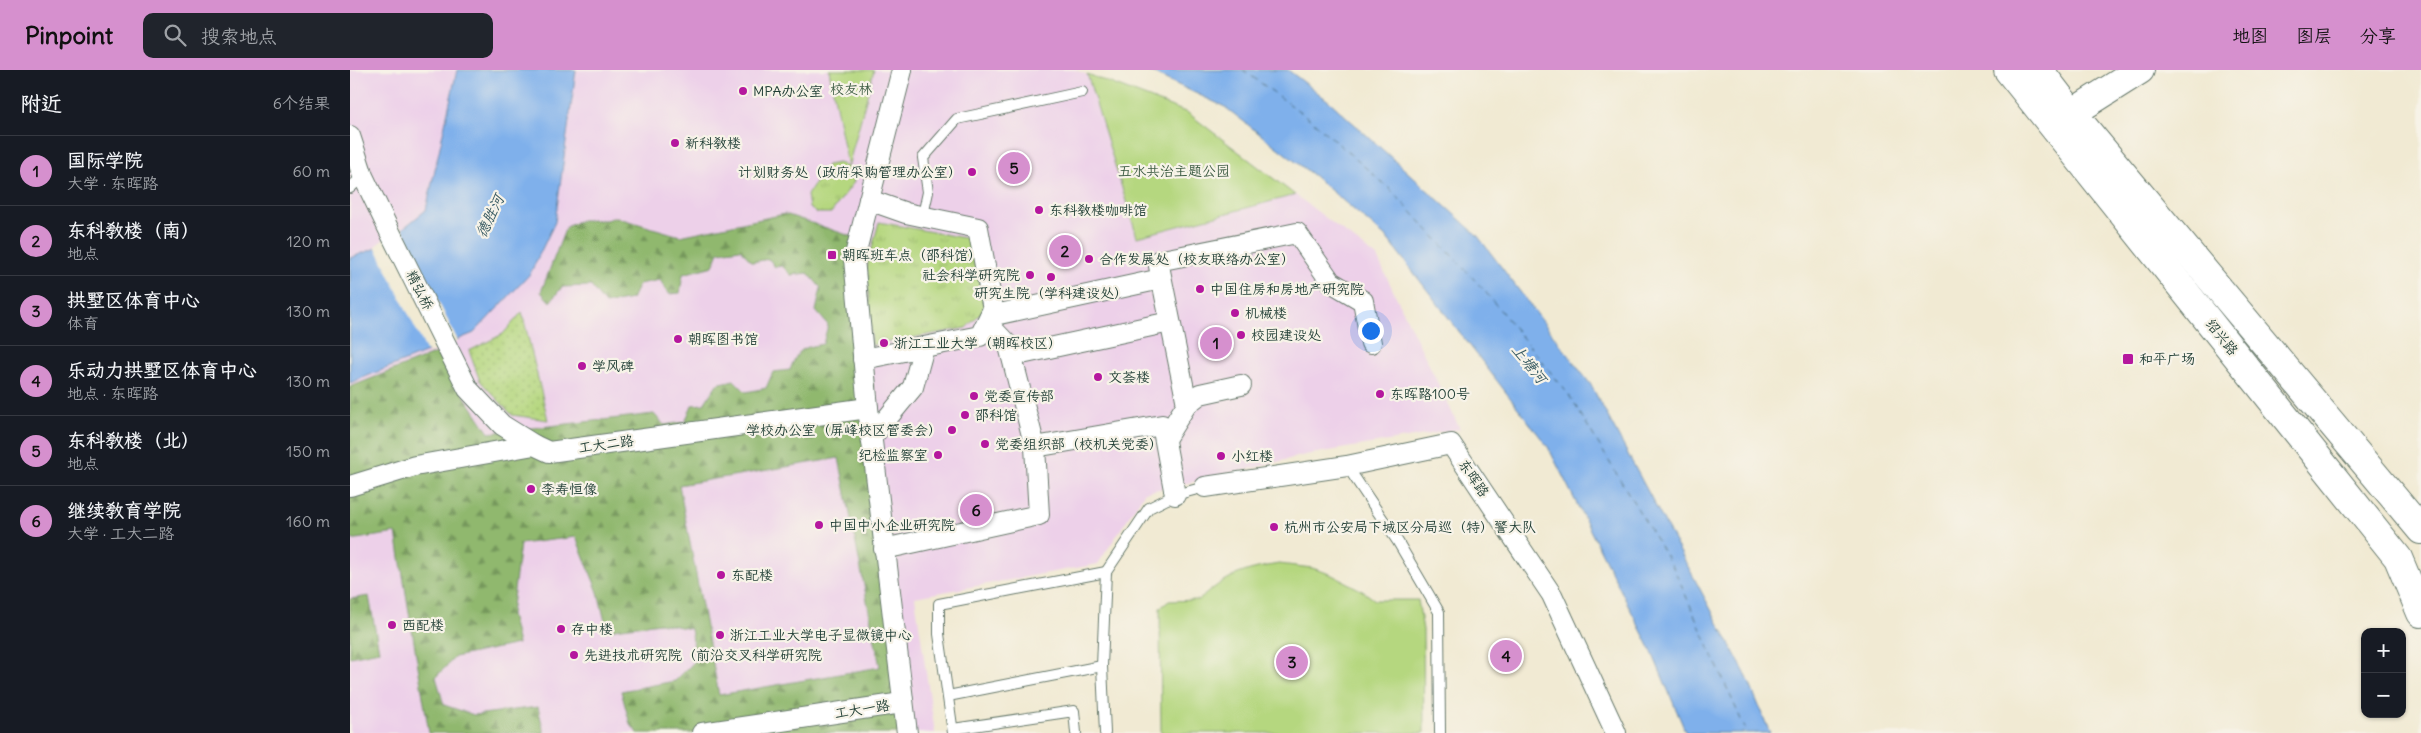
<!DOCTYPE html>
<html lang="zh">
<meta charset="utf-8">
<style>
:root{--surface:#171b24;--page:#20242c;--text:#f1f3f6;--muted:#9ea1a6;--line:#363941;--accent:#d690ce}
body{margin:0;font-family:Delius,"LXGW WenKai TC",sans-serif;background:var(--page);color:var(--text)}
.controls{position:absolute;right:15px;bottom:15px;display:grid;overflow:hidden;border-radius:10px;box-shadow:0 1px 4px #0004}
.controls button{width:45px;height:45px;display:grid;place-items:center;padding:0;border:0;border-bottom:1px solid var(--line);background:var(--surface);color:var(--text);font:25px sans-serif}
.you{position:absolute;left:1020px;top:260px;width:18px;height:18px;margin:-12px;border:4px solid #fff;border-radius:50%;background:#1a73e8;box-shadow:0 0 0 8px #1a73e833}
.badge{display:grid;place-items:center;width:32px;height:32px;border-radius:50%;background:var(--accent);color:#111;font-size:16px;font-weight:700}
.pin{position:absolute;translate:-50% -50%;border:2px solid #fff;box-shadow:0 1px 5px #0006}
.list{margin:0;padding:0;list-style:none}
h2{display:flex;justify-content:space-between;align-items:center;height:65px;margin:0;padding:0 20px;font-size:21px}
h2 small{font-size:16px;font-weight:400;color:var(--muted)}
.list li{display:grid;grid-template-columns:32px 1fr auto;gap:15px;align-items:center;box-sizing:border-box;height:70px;padding:0 20px;border-top:1px solid var(--line)}
.list b{display:block;font-size:19px;white-space:nowrap}
.list p{margin:0;font-size:16px;white-space:nowrap;color:var(--muted)}
.list em{font-size:16px;font-style:normal;color:var(--muted)}
.icon{flex:none;width:28px;height:28px;fill:none;stroke:currentColor;stroke-width:2;stroke-linecap:round;stroke-linejoin:round}
.map{position:relative;flex:none;width:2071px;height:663px;overflow:hidden}
header{display:flex;align-items:center;gap:30px;box-sizing:border-box;height:70px;padding:0 25px;background:var(--accent);color:#111}
header strong{font-size:24px}
nav{display:flex;gap:28px;margin-inline-start:auto;font-size:18px}
.search{width:350px;height:45px;background:var(--page);display:flex;align-items:center;gap:12px;box-sizing:border-box;padding:0 18px;border-radius:10px;color:var(--muted);font-size:19px}
main{display:flex}
aside{flex:1;background:var(--surface)}
.map>svg:first-child{display:block}
</style>
<header>
<strong>Pinpoint</strong>
<div class="search"><svg class="icon" aria-label="search" viewBox="0 0 24 24"><circle cx="10" cy="10" r="6"/><path d="M15 15l6 6"/></svg>搜索地点</div>
<nav><a>地图</a><a>图层</a><a>分享</a></nav>
</header>
<main>
<aside>
<h2>附近<small>6个结果</small></h2>
<ul class="list">
<li><span class="badge">1</span><div><b>国际学院</b><p>大学 · 东晖路</p></div><em>60 m</em></li>
<li><span class="badge">2</span><div><b>东科教楼（南）</b><p>地点</p></div><em>120 m</em></li>
<li><span class="badge">3</span><div><b>拱墅区体育中心</b><p>体育</p></div><em>130 m</em></li>
<li><span class="badge">4</span><div><b>乐动力拱墅区体育中心</b><p>地点 · 东晖路</p></div><em>130 m</em></li>
<li><span class="badge">5</span><div><b>东科教楼（北）</b><p>地点</p></div><em>150 m</em></li>
<li><span class="badge">6</span><div><b>继续教育学院</b><p>大学 · 工大二路</p></div><em>160 m</em></li>
</ul>
</aside>
<div class="map">
<svg width="2071" height="663" viewBox="0 0 2071 663">
<defs>
<pattern id="grass-tufts" width="24" height="20" patternUnits="userSpaceOnUse" patternTransform="scale(1.25)"><rect width="24" height="20" fill="#b5d77f"/><path d="M3 7l-1-3M5 7V3M7 7l1-3M15 17l-1-3M17 17v-4M19 17l1-3" fill="none" stroke="#9bb96e"/></pattern>
<pattern id="forest-firs" width="22" height="20" patternUnits="userSpaceOnUse" patternTransform="scale(1.25)"><rect width="22" height="20" fill="#90b86e"/><path d="M5 1l3.5 6h-7zM16 11l3.5 6h-7z" fill="#75975b"/></pattern>
<pattern id="garden-dots" width="8" height="8" patternUnits="userSpaceOnUse" patternTransform="scale(1.25)"><rect width="8" height="8" fill="#b5d77f"/><path d="M2 2h.1M6 6h.1" fill="none" stroke="#9bb96e" stroke-width="1.8" stroke-linecap="round"/></pattern>
</defs>
<rect width="100%" height="100%" fill="#f7f3e8"/>
<filter id="ink" filterUnits="userSpaceOnUse"><feTurbulence type="fractalNoise" baseFrequency=".02" numOctaves="2"/><feDisplacementMap in="SourceGraphic" scale="10" xChannelSelector="R" yChannelSelector="G"/><feConvolveMatrix kernelMatrix="1 2 1 2 8 2 1 2 1" color-interpolation-filters="sRGB"/></filter>
<filter id="wash" filterUnits="userSpaceOnUse"><feTurbulence type="fractalNoise" baseFrequency=".0096" numOctaves="4" result="noise"/><feDisplacementMap in="SourceGraphic" scale="20" xChannelSelector="R" yChannelSelector="G"/><feGaussianBlur stdDeviation="1.12" result="paint"/><feColorMatrix in="noise" values="0 0 0 0 0 0 0 0 0 0 0 0 0 0 0 0 0 1.4 0 .05"/><feComposite in="paint" operator="in"/></filter>
<g filter="url(#wash)">
<rect width="100%" height="100%" fill="#f1ead3"/>
<path fill="#edd0e9" d="M 0,0 L 725,0 L 838,43 L 1027,187 L 1110,359 L 955,385 L 871,406 L 795,422 L 748,494 L 565,527 L 585,663 L 0,663 Z"/>
<g fill="url(#grass-tufts)" stroke="#6a8a5a">
<path d="M 489,93 C 499,97 502,100 504,112 L 481,143 L 467,143 L 459,138 L 457,125 L 477,95 Z"/>
<path d="M 529,152 L 620,169 L 635,239 L 616,258 L 522,275 L 517,196 Z"/>
</g>
<g fill="url(#forest-firs)" stroke="#587a51" fill-rule="evenodd">
<path d="M 435,144 L 509,169 L 556,663 L 288,663 L 280,654 L 271,621 L 325,611 L 346,590 L 341,559 L 310,553 L 257,560 L 248,522 L 226,467 L 170,474 L 161,544 L 168,574 L 105,587 L 86,607 L 94,635 L 124,645 L 188,637 L 194,663 L 79,663 L 46,463 L 0,470 L 0,317 L 86,283 L 139,363 L 304,344 L 314,355 L 335,352 L 342,335 L 354,334 L 367,314 L 384,310 L 396,322 L 416,318 L 423,302 L 440,300 C 448,279 451,278 473,274 L 478,255 L 466,241 L 471,218 L 458,203 L 441,205 L 432,196 L 425,197 L 419,189 L 402,192 L 390,179 L 369,182 L 363,196 L 333,204 L 330,223 L 319,224 L 310,210 L 289,214 L 282,229 L 255,234 L 241,216 L 212,217 L 200,232 L 191,222 L 216,157 L 231,150 L 256,150 L 265,147 L 330,166 ZM 489,388 L 530,597 L 369,625 L 329,415 Z"/>
<path d="M 19,526 L 29,581 L 0,587 L 0,529 Z"/>
</g>
<g fill="#b5d77f" stroke="#6a8a5a">
<path d="M 479,0 L 524,0 L 498,97 Z"/>
<path d="M 737,4 L 838,43 L 945,125 L 787,167 Z"/>
<path d="M 929,494 L 962,498 L 980,504 L 1011,520 L 1025,530 L 1068,530 L 1073,560 L 1074,663 L 811,663 L 810,538 L 819,531 L 849,530 C 876,506 892,500 929,494 Z"/>
</g>
<path fill="url(#garden-dots)" stroke="#6a8a5a" d="M 172,242 L 198,350 L 162,345 L 130,311 L 119,281 L 153,264 Z"/>
<g fill="#7fb0eb" stroke="#4f7690">
<path d="M 107,0 L 226,0 L 205,152 L 180,204 L 124,263 L 0,313 L 0,188 L 31,176 L 76,140 Z"/>
<path d="M 796,0 L 938,0 L 980,32 L 1127,165 L 1241,315 L 1397,607 L 1420,663 L 1336,663 L 1301,580 L 1198,377 L 1037,168 L 964,106 L 875,37 Z"/>
</g>
<path fill="#f1ead3" d="M 51,156 L 108,271 L 78,284 L 25,176 Z"/>
<g fill="none" stroke-linecap="round" stroke-linejoin="round">
<path stroke="#375a62" stroke-width="1" stroke-dasharray="6 5" stroke-linecap="butt" d="M 893,0 L 960,49 L 1040,119 L 1133,219 L 1219,325 L 1324,499 L 1397,663"/>
</g>
</g>
<g filter="url(#ink)">
<g fill="none" stroke-linecap="round" stroke-linejoin="round">
<defs>
<g id="lane">
<path d="M 0,118 L 13,106"/>
<path d="M 573,145 L 578,122 L 573,88 L 607,49 L 732,22"/>
<path d="M 997,396 L 1048,472 L 1089,542 L 1090,663"/>
<path d="M 598,626 L 752,596"/>
<path d="M 603,659 L 724,641 L 726,663"/>
<path d="M 603,663 L 589,564 L 589,534 L 756,502"/>
<path d="M 755,663 L 752,596 L 756,502 L 799,438 L 825,425 L 855,417"/>
</g>
<g id="street">
<path d="M 552,0 L 504,189 L 518,338 L 557,663"/>
<path d="M 0,66 L 13,106 L 38,158 L 118,319 L 152,355 L 184,375"/>
<path d="M 640,246 L 811,209"/>
<path d="M 637,253 L 659,276 L 685,377 L 812,355 L 825,425"/>
<path d="M 662,286 L 820,252"/>
<path d="M 513,289 L 630,266 L 643,239 L 628,158 L 556,143 L 519,130"/>
<path d="M 837,334 L 850,324 L 891,315"/>
<path d="M 521,368 L 563,317 L 574,277"/>
<path d="M 815,369 L 837,334 L 808,191 L 947,163 L 981,212 L 1013,231 L 1021,273"/>
<path d="M 0,416 L 65,396 L 184,375 L 199,382 L 518,338"/>
<path d="M 855,417 L 997,396 L 1101,374 L 1202,525 L 1266,663"/>
<path d="M 534,479 L 689,445 L 685,377"/>
<path d="M 352,663 L 552,633"/>
</g>
<path id="secondary" d="M 1722,43 L 1790,0"/>
<g id="primary">
<path d="M 1658,0 L 2048,488 L 2071,543"/>
<path d="M 1689,0 L 1722,43 L 2071,460"/>
</g>
</defs>
<use href="#lane" stroke="#687a6c" stroke-width="12"/>
<use href="#street" stroke="#687a6c" stroke-width="22"/>
<use href="#secondary" stroke="#687a6c" stroke-width="30"/>
<use href="#primary" stroke="#687a6c" stroke-width="30"/>
<use href="#lane" stroke="#fff" stroke-width="10"/>
<use href="#street" stroke="#fff" stroke-width="20"/>
<use href="#secondary" stroke="#fff" stroke-width="28"/>
<use href="#primary" stroke="#fff" stroke-width="28"/>
</g>
</g>
<g fill="#b5179e" stroke="#f7f3e8" stroke-width="2">
<circle cx="393" cy="21" r="5"/>
<circle cx="325" cy="73" r="5"/>
<circle cx="622" cy="102" r="5"/>
<circle cx="689" cy="140" r="5"/>
<rect x="477" y="180" width="10" height="10" rx="2.5"/>
<circle cx="739" cy="189" r="5"/>
<circle cx="680" cy="205" r="5"/>
<circle cx="701" cy="207" r="5"/>
<circle cx="850" cy="219" r="5"/>
<circle cx="885" cy="243" r="5"/>
<circle cx="891" cy="265" r="5"/>
<circle cx="328" cy="269" r="5"/>
<circle cx="534" cy="273" r="5"/>
<rect x="1772" y="283" width="12" height="12" rx="2.5"/>
<circle cx="232" cy="296" r="5"/>
<circle cx="748" cy="307" r="5"/>
<circle cx="1030" cy="324" r="5"/>
<circle cx="624" cy="326" r="5"/>
<circle cx="615" cy="345" r="5"/>
<circle cx="602" cy="360" r="5"/>
<circle cx="635" cy="374" r="5"/>
<circle cx="588" cy="385" r="5"/>
<circle cx="871" cy="386" r="5"/>
<circle cx="181" cy="419" r="5"/>
<circle cx="469" cy="455" r="5"/>
<circle cx="924" cy="457" r="5"/>
<circle cx="371" cy="505" r="5"/>
<circle cx="42" cy="555" r="5"/>
<circle cx="211" cy="559" r="5"/>
<circle cx="370" cy="565" r="5"/>
<circle cx="224" cy="585" r="5"/>
</g>
<g text-anchor="middle" stroke-width="4.5" stroke-linejoin="round" paint-order="stroke">
<g font-size="14" fill="#3d5c43" stroke="#f7f3e8">
<text x="501" y="24">校友林</text>
<text x="824" y="106">五水共治主题公园</text>
</g>
<g font-size="14" fill="#1f3d34" stroke="#f7f3e8" text-anchor="start">
<text x="403" y="26">MPA办公室</text>
<text x="335" y="78">新科教楼</text>
<text x="612" y="107" text-anchor="end">计划财务处（政府采购管理办公室）</text>
<text x="699" y="145">东科教楼咖啡馆</text>
<text x="492" y="190">朝晖班车点（邵科馆）</text>
<text x="749" y="194">合作发展处（校友联络办公室）</text>
<text x="670" y="210" text-anchor="end">社会科学研究院</text>
<text x="860" y="224">中国住房和房地产研究院</text>
<text x="701" y="228" text-anchor="middle">研究生院（学科建设处）</text>
<text x="895" y="248">机械楼</text>
<text x="901" y="270">校园建设处</text>
<text x="338" y="274">朝晖图书馆</text>
<text x="544" y="278">浙江工业大学（朝晖校区）</text>
<text x="1789" y="294">和平广场</text>
<text x="242" y="301">学风碑</text>
<text x="758" y="312">文荟楼</text>
<text x="1040" y="329">东晖路100号</text>
<text x="634" y="331">党委宣传部</text>
<text x="625" y="350">邵科馆</text>
<text x="592" y="365" text-anchor="end">学校办公室（屏峰校区管委会）</text>
<text x="645" y="379">党委组织部（校机关党委）</text>
<text x="578" y="390" text-anchor="end">纪检监察室</text>
<text x="881" y="391">小红楼</text>
<text x="191" y="424">李寿恒像</text>
<text x="479" y="460">中国中小企业研究院</text>
<text x="934" y="462">杭州市公安局下城区分局巡（特）警大队</text>
<text x="381" y="510">东配楼</text>
<text x="52" y="560">西配楼</text>
<text x="221" y="564">存中楼</text>
<text x="380" y="570">浙江工业大学电子显微镜中心</text>
<text x="234" y="590">先进技术研究院（前沿交叉科学研究院</text>
</g>
<g font-size="14" fill="#1f3d34" stroke="#f7f3e8">
<text transform="translate(70 220) rotate(63)" y="5">精弘桥</text>
<text transform="translate(1872 267) rotate(51)" y="5">绍兴路</text>
<text transform="translate(256 374) rotate(-8)" y="5">工大二路</text>
<text transform="translate(1124 408) rotate(56)" y="5">东晖路</text>
<text transform="translate(512 639) rotate(-9)" y="5">工大一路</text>
</g>
<g font-size="15" font-style="italic" fill="#375a62" stroke="#f7f3e8">
<text transform="translate(140 146) rotate(-64)" y="5">德胜河</text>
<text transform="translate(1179 294) rotate(51)" y="5">上塘河</text>
</g>
</g>
</svg>
<div class="controls">
<button>+</button>
<button>−</button>
</div>
<div class="you"></div>
<div class="pin badge" style="left:866px;top:273px">1</div>
<div class="pin badge" style="left:715px;top:181px">2</div>
<div class="pin badge" style="left:942px;top:592px">3</div>
<div class="pin badge" style="left:1156px;top:586px">4</div>
<div class="pin badge" style="left:664px;top:98px">5</div>
<div class="pin badge" style="left:626px;top:440px">6</div>
</div>
</main>
